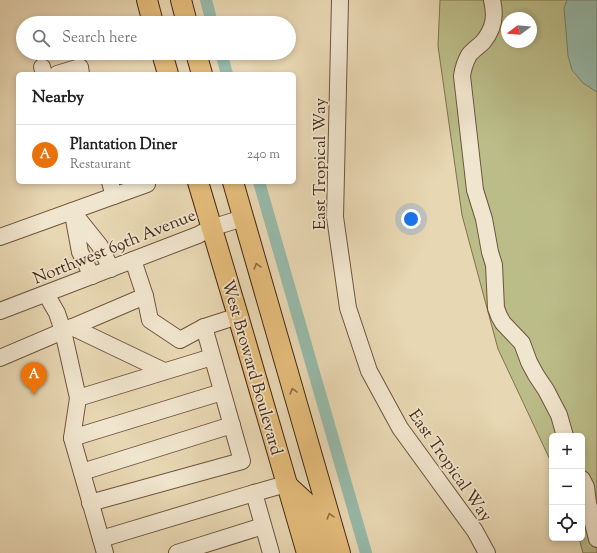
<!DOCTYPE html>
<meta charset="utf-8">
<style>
:root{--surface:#fff;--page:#f6f6f6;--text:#222;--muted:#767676;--line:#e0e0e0;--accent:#8f2418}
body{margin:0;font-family:"Sorts Mill Goudy",serif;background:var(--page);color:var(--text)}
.controls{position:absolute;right:12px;bottom:12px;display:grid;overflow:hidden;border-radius:6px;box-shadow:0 2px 6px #0003}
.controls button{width:36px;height:36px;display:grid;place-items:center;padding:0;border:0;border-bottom:1px solid var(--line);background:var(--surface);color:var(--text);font:20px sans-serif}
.compass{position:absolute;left:501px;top:12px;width:36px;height:36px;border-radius:50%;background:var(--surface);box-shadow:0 2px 6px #0003;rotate:254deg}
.you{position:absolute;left:411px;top:219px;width:14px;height:14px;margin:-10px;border:3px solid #fff;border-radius:50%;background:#1a73e8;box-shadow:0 0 0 6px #1a73e833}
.badge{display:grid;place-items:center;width:26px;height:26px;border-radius:50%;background:var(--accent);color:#fff;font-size:13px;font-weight:700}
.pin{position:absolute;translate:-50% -33px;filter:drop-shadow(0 1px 2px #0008)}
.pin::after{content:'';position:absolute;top:21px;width:14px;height:12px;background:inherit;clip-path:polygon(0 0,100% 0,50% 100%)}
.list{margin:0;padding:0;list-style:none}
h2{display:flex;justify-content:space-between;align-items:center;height:52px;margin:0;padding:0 16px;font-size:17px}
h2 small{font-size:13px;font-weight:400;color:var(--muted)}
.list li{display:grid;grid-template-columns:26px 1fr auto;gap:12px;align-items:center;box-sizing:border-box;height:60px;padding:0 16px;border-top:1px solid var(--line)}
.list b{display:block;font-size:15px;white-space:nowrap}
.list p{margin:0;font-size:13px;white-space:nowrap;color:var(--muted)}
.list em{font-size:13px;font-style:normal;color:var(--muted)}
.icon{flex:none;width:22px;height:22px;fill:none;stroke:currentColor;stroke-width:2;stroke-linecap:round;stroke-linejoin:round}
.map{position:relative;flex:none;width:597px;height:553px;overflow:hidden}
.search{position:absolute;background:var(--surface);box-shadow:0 2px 6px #0003;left:16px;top:16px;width:280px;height:44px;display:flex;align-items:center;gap:10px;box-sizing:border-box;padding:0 14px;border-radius:22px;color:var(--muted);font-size:15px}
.panel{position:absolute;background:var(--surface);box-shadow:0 2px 6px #0003;left:16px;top:72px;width:280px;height:112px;border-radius:6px}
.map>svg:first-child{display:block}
</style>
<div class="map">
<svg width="597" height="553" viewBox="0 0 597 553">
<rect width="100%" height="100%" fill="#e8d7b3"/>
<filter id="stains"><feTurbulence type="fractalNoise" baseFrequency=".005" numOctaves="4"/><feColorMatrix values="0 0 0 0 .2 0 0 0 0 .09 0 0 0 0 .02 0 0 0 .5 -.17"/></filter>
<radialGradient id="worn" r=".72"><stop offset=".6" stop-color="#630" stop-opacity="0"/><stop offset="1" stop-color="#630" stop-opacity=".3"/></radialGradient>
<path fill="#bbbd89" stroke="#807250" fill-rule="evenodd" d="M 440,0 L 597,0 L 597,553 L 583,553 L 579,538 L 582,538 L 582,436 L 552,436 L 552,464 L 498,349 L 462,215 L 438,46 ZM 507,18 L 531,18 L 531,42 L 507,42 Z"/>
<path fill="#97baaa" stroke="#77806f" d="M 567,0 L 597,0 L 597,92 L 583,83 L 572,70 L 568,56 L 566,31 L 564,8 Z"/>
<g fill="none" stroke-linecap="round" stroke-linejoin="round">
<g stroke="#97baaa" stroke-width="12">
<path d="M 206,0 L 212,23"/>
<path d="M 221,53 L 227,74"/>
<path d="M 259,182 L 366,553"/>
</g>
<defs>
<g id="minor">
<path d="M 340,0 L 335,217 L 348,308 L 369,371 L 400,428 L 475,531 L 487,553"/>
<path d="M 492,0 C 496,16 494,29 483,42 C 479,46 473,50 469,55 C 465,62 463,69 462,76 L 475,190 L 484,219 L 490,252 L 494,265 L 496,308 L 499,316 L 503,323 L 522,343 L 529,362 L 536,375 L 546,390 L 559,415 L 565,436"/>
<path d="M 42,67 L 44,74"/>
<path d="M 57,74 L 80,67 L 81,74"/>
<path d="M 110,182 L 114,196"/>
<path d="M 72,211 L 100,246 L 111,269"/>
<path d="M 73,214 L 80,252 L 92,276"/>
<path d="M 0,237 L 147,184"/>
<path d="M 46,294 L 57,313 L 63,331 L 78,398 L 72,438 L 105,553"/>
<path d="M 145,296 L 150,320 L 180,340 L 204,327 L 238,316"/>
<path d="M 0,311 L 198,235 L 211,228 L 243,218"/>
<path d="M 72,327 L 164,371"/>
<path d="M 0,358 L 145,296 L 133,260"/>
<path d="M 78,398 L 212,357"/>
<path d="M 72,438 L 222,392"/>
<path d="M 82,472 L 232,425"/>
<path d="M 582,479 L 586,487 L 588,503 L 597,539"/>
<path d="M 90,503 L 242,461 L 204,327"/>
<path d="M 101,539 L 254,493"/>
<path d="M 177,553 L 263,526"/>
<path d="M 271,553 L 254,493 L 286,484"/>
</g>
<g id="major">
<path d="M 147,0 L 153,23"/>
<path d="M 181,0 L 187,23"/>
<path d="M 162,53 L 168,74"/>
<path d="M 196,53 L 202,74"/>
<path d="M 198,182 L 238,316 L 307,553"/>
<path d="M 233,182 L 340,553"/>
<path d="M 286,484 L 312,508 L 325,553"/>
</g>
</defs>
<use href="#minor" stroke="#6e543e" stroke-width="18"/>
<use href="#major" stroke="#462817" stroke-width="22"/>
<use href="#minor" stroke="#f0e5ce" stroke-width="16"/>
<use href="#major" stroke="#e4bc7a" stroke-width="20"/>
</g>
<defs><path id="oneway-chevron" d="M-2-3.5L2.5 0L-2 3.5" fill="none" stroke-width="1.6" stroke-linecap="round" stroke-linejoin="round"/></defs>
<g stroke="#8d6b44">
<use href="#oneway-chevron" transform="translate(257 266) rotate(-106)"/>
<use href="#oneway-chevron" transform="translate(293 391) rotate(-106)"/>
<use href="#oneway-chevron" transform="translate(330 516) rotate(-106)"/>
</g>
<g text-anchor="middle" stroke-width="3.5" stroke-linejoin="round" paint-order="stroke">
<g font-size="17" fill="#462817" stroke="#f0e5ce">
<text transform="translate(319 164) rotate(-90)" y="6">East Tropical Way</text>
<text transform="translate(114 246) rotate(-22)" y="6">Northwest 69th Avenue</text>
<text transform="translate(253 367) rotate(74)" y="6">West Broward Boulevard</text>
<text transform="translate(451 465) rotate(55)" y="6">East Tropical Way</text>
</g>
</g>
<rect width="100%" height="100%" filter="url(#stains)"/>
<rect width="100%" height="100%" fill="url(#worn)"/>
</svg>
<div class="controls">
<button>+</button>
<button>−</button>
<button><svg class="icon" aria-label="locate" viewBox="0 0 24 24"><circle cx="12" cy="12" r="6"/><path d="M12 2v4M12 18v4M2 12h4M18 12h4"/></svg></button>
</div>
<svg class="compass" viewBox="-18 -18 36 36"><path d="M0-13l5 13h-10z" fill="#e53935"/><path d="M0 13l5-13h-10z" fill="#767676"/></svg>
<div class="you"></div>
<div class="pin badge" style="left:34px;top:395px;background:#e8710a">A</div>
<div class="search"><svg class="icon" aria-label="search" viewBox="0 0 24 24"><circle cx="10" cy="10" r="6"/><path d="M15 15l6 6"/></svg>Search here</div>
<section class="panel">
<h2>Nearby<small></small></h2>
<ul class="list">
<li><span class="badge" style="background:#e8710a">A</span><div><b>Plantation Diner</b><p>Restaurant</p></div><em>240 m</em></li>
</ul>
</section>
</div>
